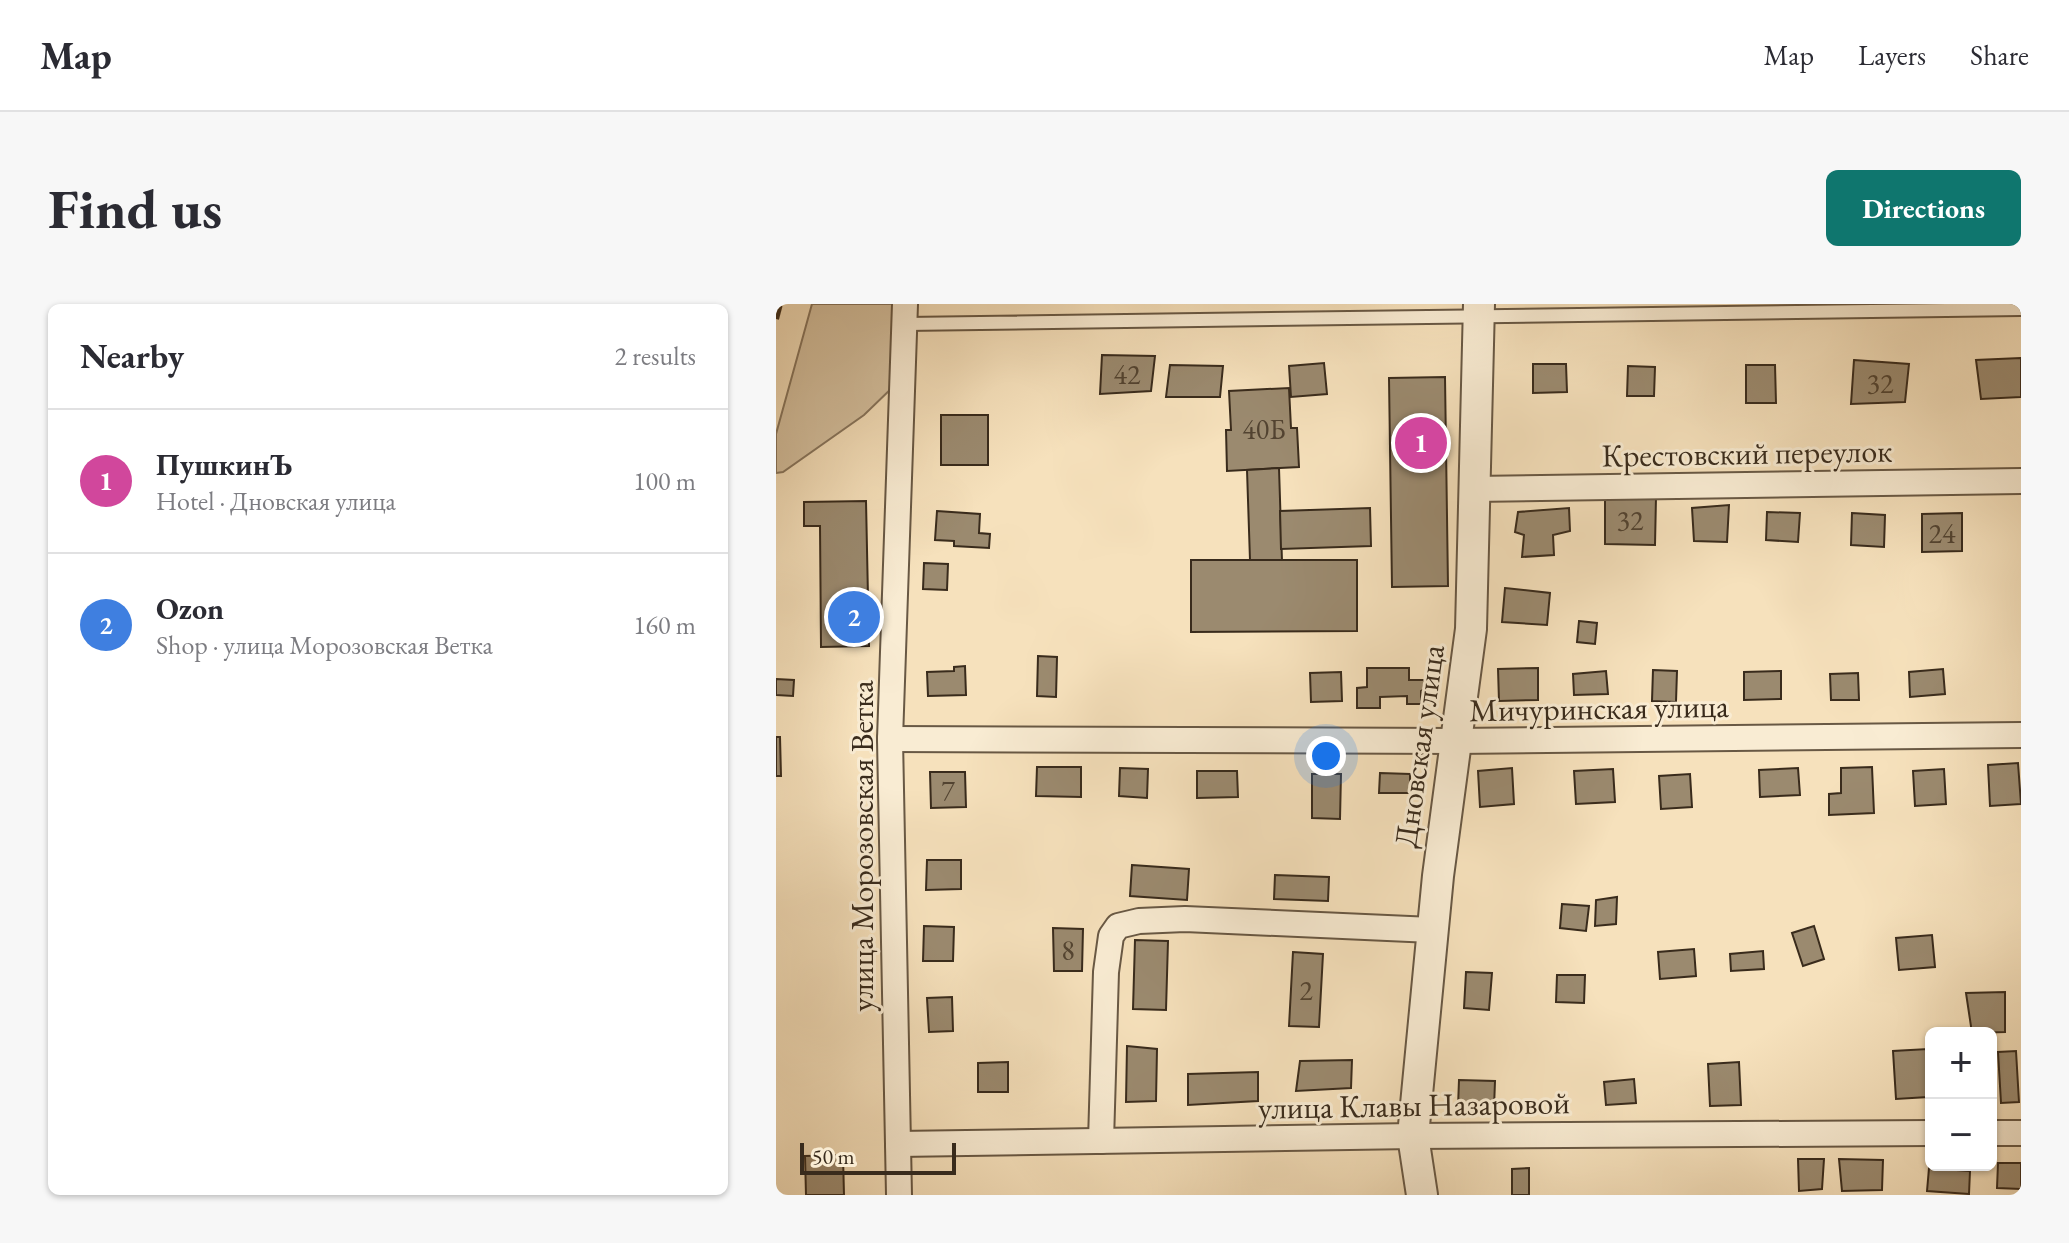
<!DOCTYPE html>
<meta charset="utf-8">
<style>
:root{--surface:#fff;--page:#f7f7f7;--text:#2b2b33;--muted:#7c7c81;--line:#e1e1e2;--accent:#0f766e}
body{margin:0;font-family:"EB Garamond",serif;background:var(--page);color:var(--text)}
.controls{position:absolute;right:24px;bottom:24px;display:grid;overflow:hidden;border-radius:12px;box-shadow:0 2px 6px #0004}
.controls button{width:72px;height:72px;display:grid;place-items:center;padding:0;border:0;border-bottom:2px solid var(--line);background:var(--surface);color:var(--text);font:40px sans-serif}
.scale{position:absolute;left:24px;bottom:20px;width:156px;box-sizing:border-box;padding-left:8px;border:4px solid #392b1c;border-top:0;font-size:22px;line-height:28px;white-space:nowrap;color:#392b1c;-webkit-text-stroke:6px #f9ecd3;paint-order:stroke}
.you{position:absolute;left:550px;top:452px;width:28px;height:28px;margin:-20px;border:6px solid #fff;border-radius:50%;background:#1a73e8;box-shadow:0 0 0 12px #1a73e833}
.badge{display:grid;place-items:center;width:52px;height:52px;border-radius:50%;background:var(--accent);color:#fff;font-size:26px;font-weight:700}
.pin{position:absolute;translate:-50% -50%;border:4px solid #fff;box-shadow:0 2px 8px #0006}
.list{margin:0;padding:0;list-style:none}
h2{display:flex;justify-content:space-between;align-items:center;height:104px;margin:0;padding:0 32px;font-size:34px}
h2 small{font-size:26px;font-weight:400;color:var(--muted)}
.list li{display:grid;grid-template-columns:52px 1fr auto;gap:24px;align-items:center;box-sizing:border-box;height:144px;padding:0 32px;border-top:2px solid var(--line)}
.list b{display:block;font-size:30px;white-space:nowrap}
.list p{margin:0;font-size:26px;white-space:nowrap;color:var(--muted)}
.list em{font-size:26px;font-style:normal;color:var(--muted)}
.map{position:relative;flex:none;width:1245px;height:891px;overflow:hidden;border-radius:12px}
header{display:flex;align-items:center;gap:48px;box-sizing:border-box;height:112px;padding:0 40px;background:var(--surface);border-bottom:2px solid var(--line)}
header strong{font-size:38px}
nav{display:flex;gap:44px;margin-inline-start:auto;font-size:28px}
.intro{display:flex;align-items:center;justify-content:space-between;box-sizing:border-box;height:192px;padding:0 48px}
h1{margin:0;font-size:56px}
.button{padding:20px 36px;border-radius:12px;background:var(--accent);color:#fff;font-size:28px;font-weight:700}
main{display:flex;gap:48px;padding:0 48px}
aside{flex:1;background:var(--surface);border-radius:12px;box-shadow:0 2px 6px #0004}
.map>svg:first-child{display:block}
</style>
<header>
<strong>Map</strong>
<nav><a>Map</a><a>Layers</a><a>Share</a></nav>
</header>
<div class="intro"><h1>Find us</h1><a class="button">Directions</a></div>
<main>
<aside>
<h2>Nearby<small>2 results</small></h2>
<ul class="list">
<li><span class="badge" style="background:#d1479c">1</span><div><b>ПушкинЪ</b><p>Hotel · Дновская улица</p></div><em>100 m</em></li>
<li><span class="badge" style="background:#3f7fe0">2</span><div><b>Ozon</b><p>Shop · улица Морозовская Ветка</p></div><em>160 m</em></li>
</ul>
</aside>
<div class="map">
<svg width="1245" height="891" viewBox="0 0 1245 891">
<rect width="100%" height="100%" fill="#f6e1bc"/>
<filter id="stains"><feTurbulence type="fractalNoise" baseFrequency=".0025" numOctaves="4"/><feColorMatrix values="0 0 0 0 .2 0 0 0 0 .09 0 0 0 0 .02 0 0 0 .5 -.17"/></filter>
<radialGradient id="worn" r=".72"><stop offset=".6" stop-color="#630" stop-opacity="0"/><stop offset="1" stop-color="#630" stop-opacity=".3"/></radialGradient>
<path fill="#d6c2a1" stroke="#88765e" stroke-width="2" d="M 36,0 L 122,0 L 120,80 L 88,111 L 7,168 L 0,169 L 0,130 Z"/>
<g fill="#9b8a6f" stroke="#392b1c" stroke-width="2">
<path d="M 326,51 L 379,52 L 375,87 L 324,90 Z"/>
<path d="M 1245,54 L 1245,93 L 1205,95 L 1200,56 Z"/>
<path d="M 1078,56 L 1133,60 L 1129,98 L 1075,100 Z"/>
<path d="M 548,59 L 551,90 L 515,93 L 513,62 Z"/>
<path d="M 757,60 L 790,60 L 791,88 L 757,89 Z"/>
<path d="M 394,61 L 447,62 L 444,93 L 390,93 Z"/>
<path d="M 970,61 L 999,61 L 1000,99 L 970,99 Z"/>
<path d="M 852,62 L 879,63 L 878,92 L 851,92 Z"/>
<path d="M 669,73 L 672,282 L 616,283 L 613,74 Z"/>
<path d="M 513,84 L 515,124 L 521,124 L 523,163 L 451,167 L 450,126 L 455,126 L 453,87 Z"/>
<rect x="165" y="111" width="47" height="50"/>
<path d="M 503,164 L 506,257 L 474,256 L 471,166 Z"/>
<path d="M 829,193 L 880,193 L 879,241 L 829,240 Z"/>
<path d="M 90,197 L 93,342 L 45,343 L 44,222 L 28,222 L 28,198 Z"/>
<path d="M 953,201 L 951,238 L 918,237 L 916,204 Z"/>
<path d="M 594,204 L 595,242 L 505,245 L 504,207 Z"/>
<path d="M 793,204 L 794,227 L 777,231 L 778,251 L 746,253 L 748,231 L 739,228 L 742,208 Z"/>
<path d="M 161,207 L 204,210 L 203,229 L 214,230 L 213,244 L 178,242 L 178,237 L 159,236 Z"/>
<path d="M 991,208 L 1024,209 L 1022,238 L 990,236 Z"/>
<path d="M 1076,209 L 1109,211 L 1108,243 L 1075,241 Z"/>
<path d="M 1186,209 L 1186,247 L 1146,248 L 1146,210 Z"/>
<path d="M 415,256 L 581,256 L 581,327 L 415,328 Z"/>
<path d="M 148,259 L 172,260 L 171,286 L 147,285 Z"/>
<path d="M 729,284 L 774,289 L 771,321 L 726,318 Z"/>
<path d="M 803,317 L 821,319 L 819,340 L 801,338 Z"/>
<path d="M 262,352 L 281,353 L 280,393 L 261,392 Z"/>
<path d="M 189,362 L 190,391 L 152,392 L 151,368 L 178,367 L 178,363 Z"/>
<path d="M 591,364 L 633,364 L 633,376 L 649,376 L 649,385 L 645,387 L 645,400 L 631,400 L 631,392 L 604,393 L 604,404 L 581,404 L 581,384 L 591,383 Z"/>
<path d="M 762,364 L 762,396 L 723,397 L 722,365 Z"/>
<path d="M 1167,365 L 1169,390 L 1134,393 L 1133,368 Z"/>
<path d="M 877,366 L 901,367 L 900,398 L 876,397 Z"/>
<path d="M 830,367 L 832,390 L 798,391 L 797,370 Z"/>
<path d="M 1005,367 L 1005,395 L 968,396 L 968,368 Z"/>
<path d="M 565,368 L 566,397 L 535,398 L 534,369 Z"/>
<path d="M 1082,369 L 1083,396 L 1055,396 L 1054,370 Z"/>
<path d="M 0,375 L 18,376 L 17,392 L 0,391 Z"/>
<path d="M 0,433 L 4,433 L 5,472 L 0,472 Z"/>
<path d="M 1242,459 L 1245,500 L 1214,502 L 1212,461 Z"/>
<path d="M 261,463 L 305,463 L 305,493 L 260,492 Z"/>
<path d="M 1096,463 L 1098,509 L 1053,511 L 1053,490 L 1065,489 L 1065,464 Z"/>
<path d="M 344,464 L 372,465 L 371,494 L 343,492 Z"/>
<path d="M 736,464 L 738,500 L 704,503 L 702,467 Z"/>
<path d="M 1022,464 L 1024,491 L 984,493 L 983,466 Z"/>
<path d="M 837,465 L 839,498 L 800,500 L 798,467 Z"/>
<path d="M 1168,465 L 1170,500 L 1139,502 L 1137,467 Z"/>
<path d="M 421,467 L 461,467 L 462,493 L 421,494 Z"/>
<path d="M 154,468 L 189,468 L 190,503 L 155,504 Z"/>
<path d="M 604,469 L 634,470 L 634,489 L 603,489 Z"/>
<path d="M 536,470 L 565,470 L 564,515 L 536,514 Z"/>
<path d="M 914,470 L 916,503 L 885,505 L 883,472 Z"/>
<path d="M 151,556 L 185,556 L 185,585 L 150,586 Z"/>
<path d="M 356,561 L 413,565 L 411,596 L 354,592 Z"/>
<path d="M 499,571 L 553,573 L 552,597 L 498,595 Z"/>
<path d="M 841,593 L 840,620 L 819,622 L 820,596 Z"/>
<path d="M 786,600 L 813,602 L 810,627 L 784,624 Z"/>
<path d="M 148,622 L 178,623 L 177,657 L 147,657 Z"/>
<path d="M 1038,622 L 1048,655 L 1027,662 L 1016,629 Z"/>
<path d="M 277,624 L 307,625 L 306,667 L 278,667 Z"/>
<path d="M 1156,631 L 1159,663 L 1123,666 L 1120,634 Z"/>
<path d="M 359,636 L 392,637 L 390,706 L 357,705 Z"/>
<path d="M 918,645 L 920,672 L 884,675 L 882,648 Z"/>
<path d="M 987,647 L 988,665 L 955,667 L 954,650 Z"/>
<path d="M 517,648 L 547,650 L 543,723 L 513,722 Z"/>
<path d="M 690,668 L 716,669 L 713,706 L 688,704 Z"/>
<path d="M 781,671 L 809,671 L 808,699 L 780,698 Z"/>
<path d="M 1229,688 L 1229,728 L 1196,729 L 1190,689 Z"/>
<path d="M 176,693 L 177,727 L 153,728 L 151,694 Z"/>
<path d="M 351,742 L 381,745 L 380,797 L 350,798 Z"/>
<path d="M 1152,745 L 1152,793 L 1120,795 L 1117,747 Z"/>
<path d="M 1240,747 L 1243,798 L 1225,799 L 1222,748 Z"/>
<path d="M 576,756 L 575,784 L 520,787 L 524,757 Z"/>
<path d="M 232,758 L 232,788 L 202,788 L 202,759 Z"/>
<path d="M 963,758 L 965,801 L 934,802 L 932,760 Z"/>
<path d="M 482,768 L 482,797 L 412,801 L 412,770 Z"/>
<path d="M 858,775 L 860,799 L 830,801 L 828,778 Z"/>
<path d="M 683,776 L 719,777 L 718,804 L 682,803 Z"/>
<path d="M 67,851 L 68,891 L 30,891 L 29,852 Z"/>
<path d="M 1022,855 L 1048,855 L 1046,885 L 1023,887 Z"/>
<path d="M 1063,855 L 1107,856 L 1106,886 L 1066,887 Z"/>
<path d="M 1222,859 L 1245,859 L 1245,885 L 1221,884 Z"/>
<path d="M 753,864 L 753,891 L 736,891 L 736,865 Z"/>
<path d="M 1153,864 L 1194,867 L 1193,890 L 1151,887 Z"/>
</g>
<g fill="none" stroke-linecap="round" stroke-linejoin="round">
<defs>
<path id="service" d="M 129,20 L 1245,5"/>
<g id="minor">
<path d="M 698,185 L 1245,177"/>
<path d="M 114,435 L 680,437 L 1245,431"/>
<path d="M 1215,829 L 1245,829"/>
<path d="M 325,837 L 330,668 L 335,632 L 342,622 L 363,617 L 409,615 L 656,626"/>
<path d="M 122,840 L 637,832 L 1155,829"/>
<path d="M 123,891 L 114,435 L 129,0"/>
</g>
<path id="tertiary" d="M 646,891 L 637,832 L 662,572 L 695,325 L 703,0"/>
</defs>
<use href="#service" stroke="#685844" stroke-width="16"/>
<use href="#minor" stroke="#685844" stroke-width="28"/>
<use href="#tertiary" stroke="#685844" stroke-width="34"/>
<use href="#service" stroke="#f9ecd3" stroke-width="12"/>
<use href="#minor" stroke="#f9ecd3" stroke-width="24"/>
<use href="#tertiary" stroke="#f9ecd3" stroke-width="30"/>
<path stroke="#392b1c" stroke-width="6" stroke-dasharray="14 14" stroke-linecap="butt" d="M 0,15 L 4,0"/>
</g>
<g text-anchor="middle" stroke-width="6" stroke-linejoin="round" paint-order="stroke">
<g font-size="28" fill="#524331">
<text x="351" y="80">42</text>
<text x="1104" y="89">32</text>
<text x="488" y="135">40Б</text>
<text x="854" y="226">32</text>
<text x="1166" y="239">24</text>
<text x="172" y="496">7</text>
<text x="292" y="656">8</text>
<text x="530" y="696">2</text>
</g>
<g font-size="32" fill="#392b1c" stroke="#f9ecd3">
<text transform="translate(971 149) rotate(-1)" y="11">Крестовский переулок</text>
<text transform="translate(823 404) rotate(-1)" y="11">Мичуринская улица</text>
<text transform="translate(643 442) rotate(-82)" y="11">Дновская улица</text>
<text transform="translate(86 542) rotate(-90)" y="11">улица Морозовская Ветка</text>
<text transform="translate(638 801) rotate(-1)" y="11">улица Клавы Назаровой</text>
</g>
</g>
<rect width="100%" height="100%" filter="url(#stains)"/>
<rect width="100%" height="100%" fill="url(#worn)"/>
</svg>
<div class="controls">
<button>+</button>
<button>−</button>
</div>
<div class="scale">50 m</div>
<div class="you"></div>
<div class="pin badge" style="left:645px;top:139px;background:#d1479c">1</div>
<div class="pin badge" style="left:78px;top:313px;background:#3f7fe0">2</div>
</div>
</main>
